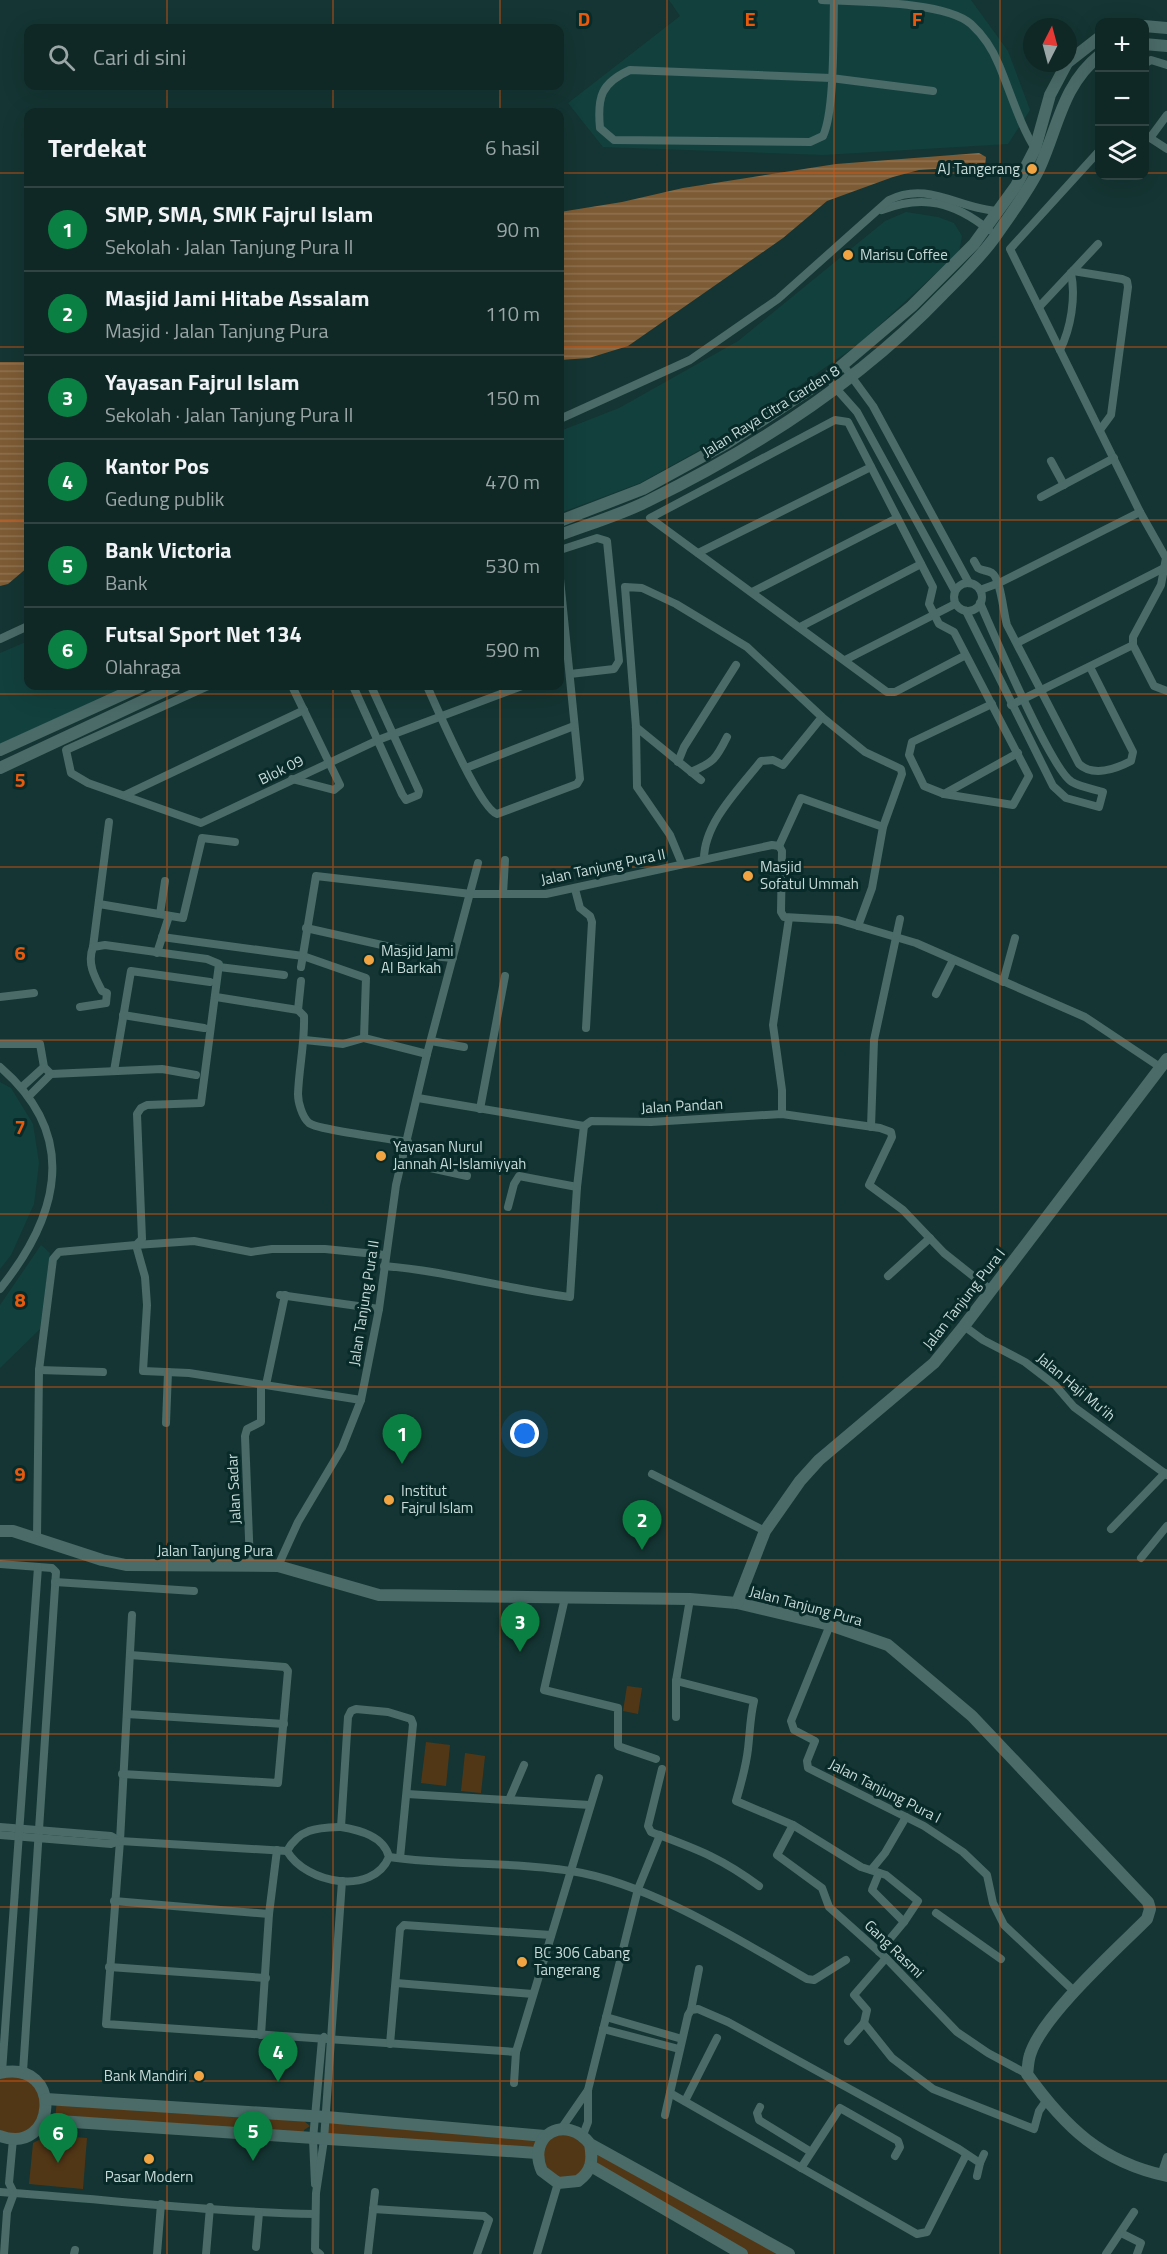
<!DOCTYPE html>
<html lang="id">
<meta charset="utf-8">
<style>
:root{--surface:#0f2826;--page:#18302e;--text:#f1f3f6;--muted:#9ba6a7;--line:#2f4443;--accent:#0b8043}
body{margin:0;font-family:"Titillium Web",sans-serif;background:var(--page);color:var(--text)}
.controls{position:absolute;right:18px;top:18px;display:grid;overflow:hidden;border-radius:12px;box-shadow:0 6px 24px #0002}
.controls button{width:54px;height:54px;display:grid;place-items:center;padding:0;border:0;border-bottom:2px solid var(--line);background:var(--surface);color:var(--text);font:30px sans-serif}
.compass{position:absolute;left:1023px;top:18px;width:54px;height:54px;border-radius:50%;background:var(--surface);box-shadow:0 6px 24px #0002;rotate:6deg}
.you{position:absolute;left:525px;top:1434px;width:21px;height:21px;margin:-15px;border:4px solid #fff;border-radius:50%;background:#1a73e8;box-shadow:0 0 0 9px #1a73e833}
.badge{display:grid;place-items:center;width:39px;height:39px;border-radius:50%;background:var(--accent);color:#fff;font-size:20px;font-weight:700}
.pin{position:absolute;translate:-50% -50px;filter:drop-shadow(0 2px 3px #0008)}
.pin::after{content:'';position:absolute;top:32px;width:21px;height:18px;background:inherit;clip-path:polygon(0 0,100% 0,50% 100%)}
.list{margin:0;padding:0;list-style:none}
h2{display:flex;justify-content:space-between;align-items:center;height:78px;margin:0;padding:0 24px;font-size:26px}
h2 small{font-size:20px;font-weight:400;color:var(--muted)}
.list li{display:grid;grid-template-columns:39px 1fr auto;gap:18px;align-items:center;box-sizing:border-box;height:84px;padding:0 24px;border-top:2px solid var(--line)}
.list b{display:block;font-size:22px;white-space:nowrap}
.list p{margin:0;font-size:20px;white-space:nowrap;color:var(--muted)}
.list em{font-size:20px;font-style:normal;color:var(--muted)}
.icon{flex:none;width:33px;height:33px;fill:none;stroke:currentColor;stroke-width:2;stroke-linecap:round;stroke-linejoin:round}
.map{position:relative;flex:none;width:1167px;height:2254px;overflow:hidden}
.search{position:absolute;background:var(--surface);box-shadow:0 6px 24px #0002;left:24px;top:24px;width:540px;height:66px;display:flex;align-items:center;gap:15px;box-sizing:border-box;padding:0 21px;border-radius:12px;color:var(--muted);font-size:22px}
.panel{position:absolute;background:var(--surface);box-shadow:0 6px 24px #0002;left:24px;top:108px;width:540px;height:582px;border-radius:12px}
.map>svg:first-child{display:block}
</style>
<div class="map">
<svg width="1167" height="2254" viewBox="0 0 1167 2254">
<defs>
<pattern id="water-rules" width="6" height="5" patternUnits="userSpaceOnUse" patternTransform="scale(1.5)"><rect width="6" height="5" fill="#7d5b34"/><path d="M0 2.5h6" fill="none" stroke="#8e7251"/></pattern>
</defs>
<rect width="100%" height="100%" fill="#143533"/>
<g fill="#12403d">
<path d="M 669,0 L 971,0 L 1008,51 L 1030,110 L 1008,144 L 823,155 L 603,147 L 568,103 L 680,16 Z"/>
<path d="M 906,212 L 938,217 L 954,223 L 962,236 L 959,252 L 860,343 L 739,428 L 640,483 L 560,513 L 560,431 L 619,408 L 738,341 L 885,221 Z"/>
<path d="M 28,641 L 28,686 L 128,686 L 0,744 L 0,653 Z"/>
<path d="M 0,1082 L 11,1088 L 33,1124 L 39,1163 L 34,1204 L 11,1255 L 0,1269 Z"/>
<path d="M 41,1245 L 50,1253 L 40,1329 L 0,1368 L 0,1305 Z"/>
</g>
<g fill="#523716">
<path d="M 627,1686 L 642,1688 L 638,1714 L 623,1711 Z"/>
<path d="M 426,1742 L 450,1745 L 446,1786 L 421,1783 Z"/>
<path d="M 465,1753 L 485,1756 L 481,1793 L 461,1791 Z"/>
<path d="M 23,2072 L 46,2099 L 33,2133 L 0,2136 L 0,2073 Z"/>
<path d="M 57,2100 L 304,2121 L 310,2126 L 304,2130 L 303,2139 L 55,2120 Z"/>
<path d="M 326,2117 L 517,2133 L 561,2129 L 789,2254 L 742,2254 L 591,2166 L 584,2176 L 558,2183 L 537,2153 L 324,2140 Z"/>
<path d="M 49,2135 L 87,2138 L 83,2189 L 29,2184 L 33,2143 Z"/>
</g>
<g fill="url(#water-rules)">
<path d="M 979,153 L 986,157 L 985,166 L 919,170 L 893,177 L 827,201 L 783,238 L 628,346 L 589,358 L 560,360 L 560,212 L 622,202 L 683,188 L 836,164 Z"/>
<path d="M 0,362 L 28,362 L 28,567 L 8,584 L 0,586 Z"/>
</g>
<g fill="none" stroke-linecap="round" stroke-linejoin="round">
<g stroke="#4a6b68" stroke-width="8">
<path d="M 822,0 C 858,2 945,1 971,24 C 983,35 993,50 999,65 C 1010,91 1021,128 1036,150"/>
<path d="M 834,1 C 833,33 835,110 823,136 L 810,142 L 614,140 L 600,128 C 597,97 601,83 630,70 L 831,78 L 933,91"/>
<path d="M 1144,64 L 1151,60 L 1167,65"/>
<path d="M 1144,134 L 1167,149"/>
<path d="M 1150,138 L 1167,115"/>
<path d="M 1100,150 L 1010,249 L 1140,512 L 1166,558 L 1161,585 L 1133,637 L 1133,645 L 1154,686 L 1167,691"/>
<path d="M 882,210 C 923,194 954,202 989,230"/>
<path d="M 1073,271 L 1122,279 L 1127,281 L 1128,287 L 1111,415 L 1100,430"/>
<path d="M 1039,307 L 1098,244"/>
<path d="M 1060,350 C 1071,328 1076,297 1071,273"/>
<path d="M 843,365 L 873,406 L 969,583"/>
<path d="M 833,385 L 857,412 L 955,591"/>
<path d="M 560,419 L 690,360 L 778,299 L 889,200 C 929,180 960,210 999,211"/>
<path d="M 1051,461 L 1064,485"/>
<path d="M 1041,497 L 1114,458"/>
<path d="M 560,550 L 597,538 L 607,541 L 619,661 L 614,669 L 570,674"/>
<path d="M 698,553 L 871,467"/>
<path d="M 974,561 L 978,568 C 982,571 987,570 992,573 C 1001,579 1003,612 1007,625 L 1079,764 C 1093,777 1116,769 1131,761 L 1133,752 L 1090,667"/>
<circle cx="968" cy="597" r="14"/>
<path d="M 980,590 L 999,583 L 1140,512"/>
<path d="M 752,592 L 897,518"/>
<path d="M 966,611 L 1053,786 L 1066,798 L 1099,807 L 1103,792 C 1093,789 1081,787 1072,782 C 1051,770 993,632 980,603"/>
<path d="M 800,627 L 921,564"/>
<path d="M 0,639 L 28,626"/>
<path d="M 1017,643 L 1164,568"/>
<path d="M 845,660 L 955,604"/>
<path d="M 208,686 L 66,750 L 71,773 L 88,783 L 201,823 L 378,740 L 522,686"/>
<path d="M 353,686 L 402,794 L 406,800 L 418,795 L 419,791 L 371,686"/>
<path d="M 427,686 C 436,706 480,809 497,814 L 577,784 L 580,779 L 560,579"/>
<path d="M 992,704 L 912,742 L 909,755 L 924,786 L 944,794 L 1018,753"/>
<path d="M 1011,705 L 1133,645"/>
<path d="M 636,727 L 701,780"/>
<path d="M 678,762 L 684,747 L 736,665"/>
<path d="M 466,768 L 574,726"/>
<path d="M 691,772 C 714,762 716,759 727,737"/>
<path d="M 292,779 L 334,790 L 340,785 L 292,686"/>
<path d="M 944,794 L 1013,805 L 1029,776 L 954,632 L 939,624 L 929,604 L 933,587 L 848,422 L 835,420 L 650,518 L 887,692 L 895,692 L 966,655"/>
<path d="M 125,795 L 304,710"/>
<path d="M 779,846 L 782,851 L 781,912 L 784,917 L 838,920 L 916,943 L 1085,1017 L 1160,1067"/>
<path d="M 779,846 L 801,798 L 883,827"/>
<path d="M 704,859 C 704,823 739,789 761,761 L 773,760 L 783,765 L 822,717"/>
<path d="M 682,864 L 670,835 L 637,787 L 636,727 L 625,587 L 642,588 L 676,604 L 747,647 L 822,717 L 865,752 L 901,769 L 902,774 L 883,827 L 872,888 L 858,926"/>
<path d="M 781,883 L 805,882"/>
<path d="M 575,889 L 580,908 L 590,916 L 592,922 L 586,1028"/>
<path d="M 503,894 L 505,860"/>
<path d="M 99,904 L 183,918 L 202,838 L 235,842"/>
<path d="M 160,914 L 165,881"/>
<path d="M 306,928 L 431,956 L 453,958"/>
<path d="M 162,937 L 303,956 L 366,978 L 364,1038"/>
<path d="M 93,947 L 109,822"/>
<path d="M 157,953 L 169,916"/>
<path d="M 219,967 L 284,975"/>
<path d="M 301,967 L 316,876 L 471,894 L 546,894 L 772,845 L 779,846"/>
<path d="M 301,981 L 298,1010 L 304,1016 C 305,1042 299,1067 298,1094 C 298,1102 302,1117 309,1123 C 318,1130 392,1139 408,1142"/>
<path d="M 1003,982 L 1015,938"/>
<path d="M 936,994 L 953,960"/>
<path d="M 0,997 L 34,993"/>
<path d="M 216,997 L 298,1010"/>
<path d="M 123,1015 L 204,1028"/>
<path d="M 305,1040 L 343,1044 L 364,1038 L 427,1054"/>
<path d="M 431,1041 L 464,1047"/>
<path d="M 0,1044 L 40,1044 L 44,1067 L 51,1074 L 162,1069 L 196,1075"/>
<path d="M 0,1067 C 79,1135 60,1214 0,1289"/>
<path d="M 114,1071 L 131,971 L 210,982"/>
<path d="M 22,1087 L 44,1067"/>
<path d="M 29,1096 L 51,1074"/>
<path d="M 418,1098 L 584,1126 L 591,1121 L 651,1122 L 782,1114 L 880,1128 L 891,1132 L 892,1137 L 869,1185 L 903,1210 L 944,1253 L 992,1291"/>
<path d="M 480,1109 L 505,976"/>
<path d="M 782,1114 L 782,1090 L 773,1025 L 789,918"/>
<path d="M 871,1127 L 874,1040 L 900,919"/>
<path d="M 403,1162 L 467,1176"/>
<path d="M 508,1207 L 514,1184 L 519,1176 L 577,1187"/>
<path d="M 384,1266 C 447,1271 507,1289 570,1297 L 577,1187 L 584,1126"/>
<path d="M 888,1276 L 930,1238"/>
<path d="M 280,1295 L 379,1309"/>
<path d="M 964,1326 L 983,1340 L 1025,1362 L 1055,1385 L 1074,1407 L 1167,1475"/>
<path d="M 39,1370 L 103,1372"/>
<path d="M 266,1385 L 285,1295"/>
<path d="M 361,1400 L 189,1373 L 143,1371 L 147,1305 L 145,1277 L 136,1245 L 194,1241 L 251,1252 L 272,1249 L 325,1249 L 385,1255"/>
<path d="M 166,1423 L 168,1372"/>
<path d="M 652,1474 L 765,1531"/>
<path d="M 1111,1529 L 1165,1473"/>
<path d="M 37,1538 L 39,1370 L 53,1259 L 59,1252 L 136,1245 L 142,1239 L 137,1114 L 141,1108 L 147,1105 L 201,1103 L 219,964 L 207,959 L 105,945 L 93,947 C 87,963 94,976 102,991 L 107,993 L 106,1003 L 80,1007"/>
<path d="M 1141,1558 L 1167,1526"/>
<path d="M 0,1564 L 52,1568 L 56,1572 L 23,2072"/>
<path d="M 250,1564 L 245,1436 L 247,1429 L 261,1422 L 261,1385"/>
<path d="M 278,1566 L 298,1522 L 342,1448 L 361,1400 L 379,1309 L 396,1185 L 427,1054 L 478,863"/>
<path d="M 55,1582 L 194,1591"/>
<path d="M 565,1598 L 544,1690 L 618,1708 L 618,1746 L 656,1759"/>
<path d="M 690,1599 L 676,1681 L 754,1701 C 750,1717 750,1732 748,1749 C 746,1767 741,1784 736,1801 L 793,1825 L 861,1867 L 886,1875 L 918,1901 L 904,1922"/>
<path d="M 132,1615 L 120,1841 L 106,2024 L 516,2052"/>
<path d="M 830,1625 L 791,1721 L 794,1730 L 815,1741 L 807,1761 L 808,1768 L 924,1826 L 963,1852 L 987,1875 L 993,1903 L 1004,1925 L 1075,1992"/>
<path d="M 127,1714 L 284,1724"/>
<path d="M 676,1717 L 676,1681"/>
<path d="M 662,1769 L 648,1826 L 651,1832 C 696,1849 720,1857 759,1886"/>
<path d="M 122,1774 L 278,1783 L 288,1671 L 285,1667 L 130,1655"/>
<path d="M 407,1794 L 590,1805"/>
<path d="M 509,1800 L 524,1765"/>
<path d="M 793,1825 L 777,1855 L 822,1888 L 829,1907 L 886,1958 L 957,2032 L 988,2053 L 1027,2074"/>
<path d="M 0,1827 L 111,1836 L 120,1841"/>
<path d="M 341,1827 L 348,1717 L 351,1711 L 356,1709 L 388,1712 L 411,1719 L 413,1724 L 400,1858"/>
<path d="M 341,1827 C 359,1830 384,1836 389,1857 C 373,1896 306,1884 287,1851 C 300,1828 317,1828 341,1827 Z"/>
<path d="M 0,1835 L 111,1844 L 120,1841 L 287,1851"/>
<path d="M 389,1857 C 449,1866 511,1861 571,1871 C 649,1883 739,1940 807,1979 L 814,1980 L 846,1960"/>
<path d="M 871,1870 L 885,1853 L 906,1817"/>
<path d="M 879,1873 L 872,1890 L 904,1922 L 879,1952"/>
<path d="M 114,1901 L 269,1914"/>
<path d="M 936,1913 L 1001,1959"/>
<path d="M 886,1958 L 854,1995 L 867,2010 L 864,2023 L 892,2058 L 933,2089 L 1034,2129 L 1039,2111 L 1046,2101"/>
<path d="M 109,1967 L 266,1978"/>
<path d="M 396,1983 L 533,1994"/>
<path d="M 691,2010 L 699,1969"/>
<path d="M 606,2017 L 682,2039"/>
<path d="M 603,2029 L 679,2049"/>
<path d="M 261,2035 L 269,1914 L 277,1850"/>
<path d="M 848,2041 L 864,2023"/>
<path d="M 390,2044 L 400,1929 L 404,1925 L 551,1935"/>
<path d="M 2,2072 L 38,1567"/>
<path d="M 514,2083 L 516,2052 L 599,1778"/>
<path d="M 685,2101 L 717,2038"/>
<path d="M 760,2107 L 757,2113 L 759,2120 L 811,2152"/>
<path d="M 665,2115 L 670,2093"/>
<path d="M 561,2129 L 588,2090"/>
<path d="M 583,2135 L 588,2122 L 588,2090 L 638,1889 L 660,1835"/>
<path d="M 966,2155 L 927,2232 L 917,2234 L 670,2093 L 688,2015 L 691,2010 L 698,2009 L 728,2022 L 959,2149 L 980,2163 L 977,2176"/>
<path d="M 980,2163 L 984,2154"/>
<path d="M 801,2168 L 840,2108 L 898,2141 L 900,2147 L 895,2156"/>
<path d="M 1161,2175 L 1167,2157"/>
<path d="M 315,2184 L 313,2139 L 322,2039 L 324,2037"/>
<path d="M 0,2192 C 105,2199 210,2212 315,2214"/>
<path d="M 373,2209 L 484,2216 L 489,2220 L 477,2254"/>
<path d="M 1121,2233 L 1141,2243 L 1137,2254"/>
<path d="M 256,2247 L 259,2213"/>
<path d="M 4,2254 L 7,2212 L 14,2193 L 9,2183 L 13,2139"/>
<path d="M 74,2254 L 75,2250"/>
<path d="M 157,2254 L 161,2204"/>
<path d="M 206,2254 L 210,2207"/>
<path d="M 320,2254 L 315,2250 L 316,2193 L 324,2140 L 342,1881"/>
<path d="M 368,2254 L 375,2192"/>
<path d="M 537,2254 L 558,2183"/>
<path d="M 1106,2254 L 1134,2212"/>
</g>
<g stroke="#4a6b68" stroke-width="12">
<path d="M 1144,26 L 1167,28"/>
<path d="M 1144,44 L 1167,46"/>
<path d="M 1068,62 L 1100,37"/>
<path d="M 560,521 L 643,489 L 727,443 L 827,378 L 912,306 L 974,244 L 1016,186 L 1035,149 L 1050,95 L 1067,63"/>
<path d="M 560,535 C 589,524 620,515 648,501 C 756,448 860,381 943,294 C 961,276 980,258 995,237 C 1010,215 1027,193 1039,169 C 1058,128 1062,85 1100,55"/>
<path d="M 0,750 L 141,686"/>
<path d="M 0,768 L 175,686"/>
<path d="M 0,1531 L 13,1531 L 102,1560 L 126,1565 L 278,1566 L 379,1595 L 690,1599 L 737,1603 L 830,1625 L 888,1645 L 972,1716 L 1148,1902 L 1150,1909 L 1147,1919 C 1117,1949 1041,2017 1030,2055 C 1028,2061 1028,2068 1027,2074 C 1065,2127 1101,2162 1167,2176"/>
<path d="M 737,1603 L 765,1531 L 800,1481 L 819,1460 L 934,1363 L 964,1326 L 1167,1059"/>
<path d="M 0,2073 C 65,2059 56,2157 0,2136"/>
<path d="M 46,2099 L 326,2117 L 545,2136"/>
<path d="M 44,2120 L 537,2153"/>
<path d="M 590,2144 C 593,2160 592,2171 578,2181 L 558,2183 L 542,2171 C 526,2135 566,2113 590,2144 L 789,2254"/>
<path d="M 591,2166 L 742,2254"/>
</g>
</g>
<path fill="none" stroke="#e8590c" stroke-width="1.5" stroke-opacity="0.55" d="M 167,0 L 167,28M 333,0 L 333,28M 500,0 L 500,28M 667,0 L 667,2254M 834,0 L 834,2254M 1000,0 L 1000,2254M 167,86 L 167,112M 333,86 L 333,112M 500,86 L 500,112M 0,173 L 28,173M 560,173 L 1100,173M 1144,173 L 1167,173M 0,347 L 28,347M 560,347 L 1167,347M 0,520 L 28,520M 560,520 L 1167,520M 167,686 L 167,2254M 333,686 L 333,2254M 500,686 L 500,2254M 0,694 L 1167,694M 0,867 L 1167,867M 0,1040 L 1167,1040M 0,1214 L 1167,1214M 0,1387 L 1167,1387M 0,1560 L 1167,1560M 0,1734 L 1167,1734M 0,1907 L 1167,1907M 0,2081 L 1167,2081"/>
<g fill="#f3a442" stroke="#082b29" stroke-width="2">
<circle cx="1032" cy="169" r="6"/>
<circle cx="848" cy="255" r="6"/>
<circle cx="748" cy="876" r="6"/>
<circle cx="369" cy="960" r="6"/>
<circle cx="381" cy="1156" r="6"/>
<circle cx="389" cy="1500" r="6"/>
<circle cx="522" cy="1962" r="6"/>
<circle cx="199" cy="2076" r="6"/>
<circle cx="149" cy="2159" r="6"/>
</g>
<g text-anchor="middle" stroke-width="6" stroke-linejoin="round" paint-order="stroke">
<g font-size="15" fill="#c8dad8" stroke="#082b29" text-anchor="start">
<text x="1020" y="174" text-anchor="end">AJ Tangerang</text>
<text x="860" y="260">Marisu Coffee</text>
<text x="760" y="872">Masjid<tspan x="760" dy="17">Sofatul Ummah</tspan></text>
<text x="381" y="956">Masjid Jami<tspan x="381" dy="17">Al Barkah</tspan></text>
<text x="393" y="1152">Yayasan Nurul<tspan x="393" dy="17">Jannah Al-Islamiyyah</tspan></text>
<text x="401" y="1496">Institut<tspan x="401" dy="17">Fajrul Islam</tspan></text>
<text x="534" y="1958">BC 306 Cabang<tspan x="534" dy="17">Tangerang</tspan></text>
<text x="187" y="2081" text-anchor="end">Bank Mandiri</text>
<text x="149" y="2182" text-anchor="middle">Pasar Modern</text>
</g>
<g font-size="15" fill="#c8dad8" stroke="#082b29">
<text transform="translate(771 411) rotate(-32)" y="5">Jalan Raya Citra Garden 8</text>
<text transform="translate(281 770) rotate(-26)" y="5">Blok 09</text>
<text transform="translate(603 867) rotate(-12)" y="5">Jalan Tanjung Pura II</text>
<text transform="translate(682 1106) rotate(-3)" y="5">Jalan Pandan</text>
<text transform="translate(964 1299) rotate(-52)" y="5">Jalan Tanjung Pura I</text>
<text transform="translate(364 1303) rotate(-81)" y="5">Jalan Tanjung Pura II</text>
<text transform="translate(1076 1387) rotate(40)" y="5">Jalan Haji Mu'ih</text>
<text transform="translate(234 1489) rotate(-93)" y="5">Jalan Sadar</text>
<text x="215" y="1556">Jalan Tanjung Pura</text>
<text transform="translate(806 1606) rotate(15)" y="5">Jalan Tanjung Pura</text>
<text transform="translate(885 1791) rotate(27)" y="5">Jalan Tanjung Pura I</text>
<text transform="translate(894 1949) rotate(44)" y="5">Gang Rasmi</text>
</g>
</g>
<g font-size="20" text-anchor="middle" font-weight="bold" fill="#e8590c" stroke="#082b29" stroke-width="6" stroke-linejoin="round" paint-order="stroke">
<text x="584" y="26">D</text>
<text x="750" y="26">E</text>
<text x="917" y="26">F</text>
<text x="20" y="787">5</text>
<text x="20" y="960">6</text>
<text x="20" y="1134">7</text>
<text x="20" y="1307">8</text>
<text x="20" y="1481">9</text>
</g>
</svg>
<div class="controls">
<button>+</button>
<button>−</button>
<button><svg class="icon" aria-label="layers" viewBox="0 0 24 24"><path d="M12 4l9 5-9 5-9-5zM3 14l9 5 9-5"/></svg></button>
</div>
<svg class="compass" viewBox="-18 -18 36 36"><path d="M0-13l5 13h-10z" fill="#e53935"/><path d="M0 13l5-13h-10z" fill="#9ba6a7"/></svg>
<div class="you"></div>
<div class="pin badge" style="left:402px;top:1464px">1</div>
<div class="pin badge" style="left:642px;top:1550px">2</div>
<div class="pin badge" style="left:520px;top:1652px">3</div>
<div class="pin badge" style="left:278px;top:2082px">4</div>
<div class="pin badge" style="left:253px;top:2161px">5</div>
<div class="pin badge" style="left:58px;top:2163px">6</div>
<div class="search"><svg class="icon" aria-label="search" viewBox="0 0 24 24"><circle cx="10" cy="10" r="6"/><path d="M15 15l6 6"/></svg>Cari di sini</div>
<section class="panel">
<h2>Terdekat<small>6 hasil</small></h2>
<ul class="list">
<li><span class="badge">1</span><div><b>SMP, SMA, SMK Fajrul Islam</b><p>Sekolah · Jalan Tanjung Pura II</p></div><em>90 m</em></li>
<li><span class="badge">2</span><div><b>Masjid Jami Hitabe Assalam</b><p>Masjid · Jalan Tanjung Pura</p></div><em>110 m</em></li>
<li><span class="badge">3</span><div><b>Yayasan Fajrul Islam</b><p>Sekolah · Jalan Tanjung Pura II</p></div><em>150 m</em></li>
<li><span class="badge">4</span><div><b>Kantor Pos</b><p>Gedung publik</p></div><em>470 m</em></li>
<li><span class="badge">5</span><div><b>Bank Victoria</b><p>Bank</p></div><em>530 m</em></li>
<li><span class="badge">6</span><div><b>Futsal Sport Net 134</b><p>Olahraga</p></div><em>590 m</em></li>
</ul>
</section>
</div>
